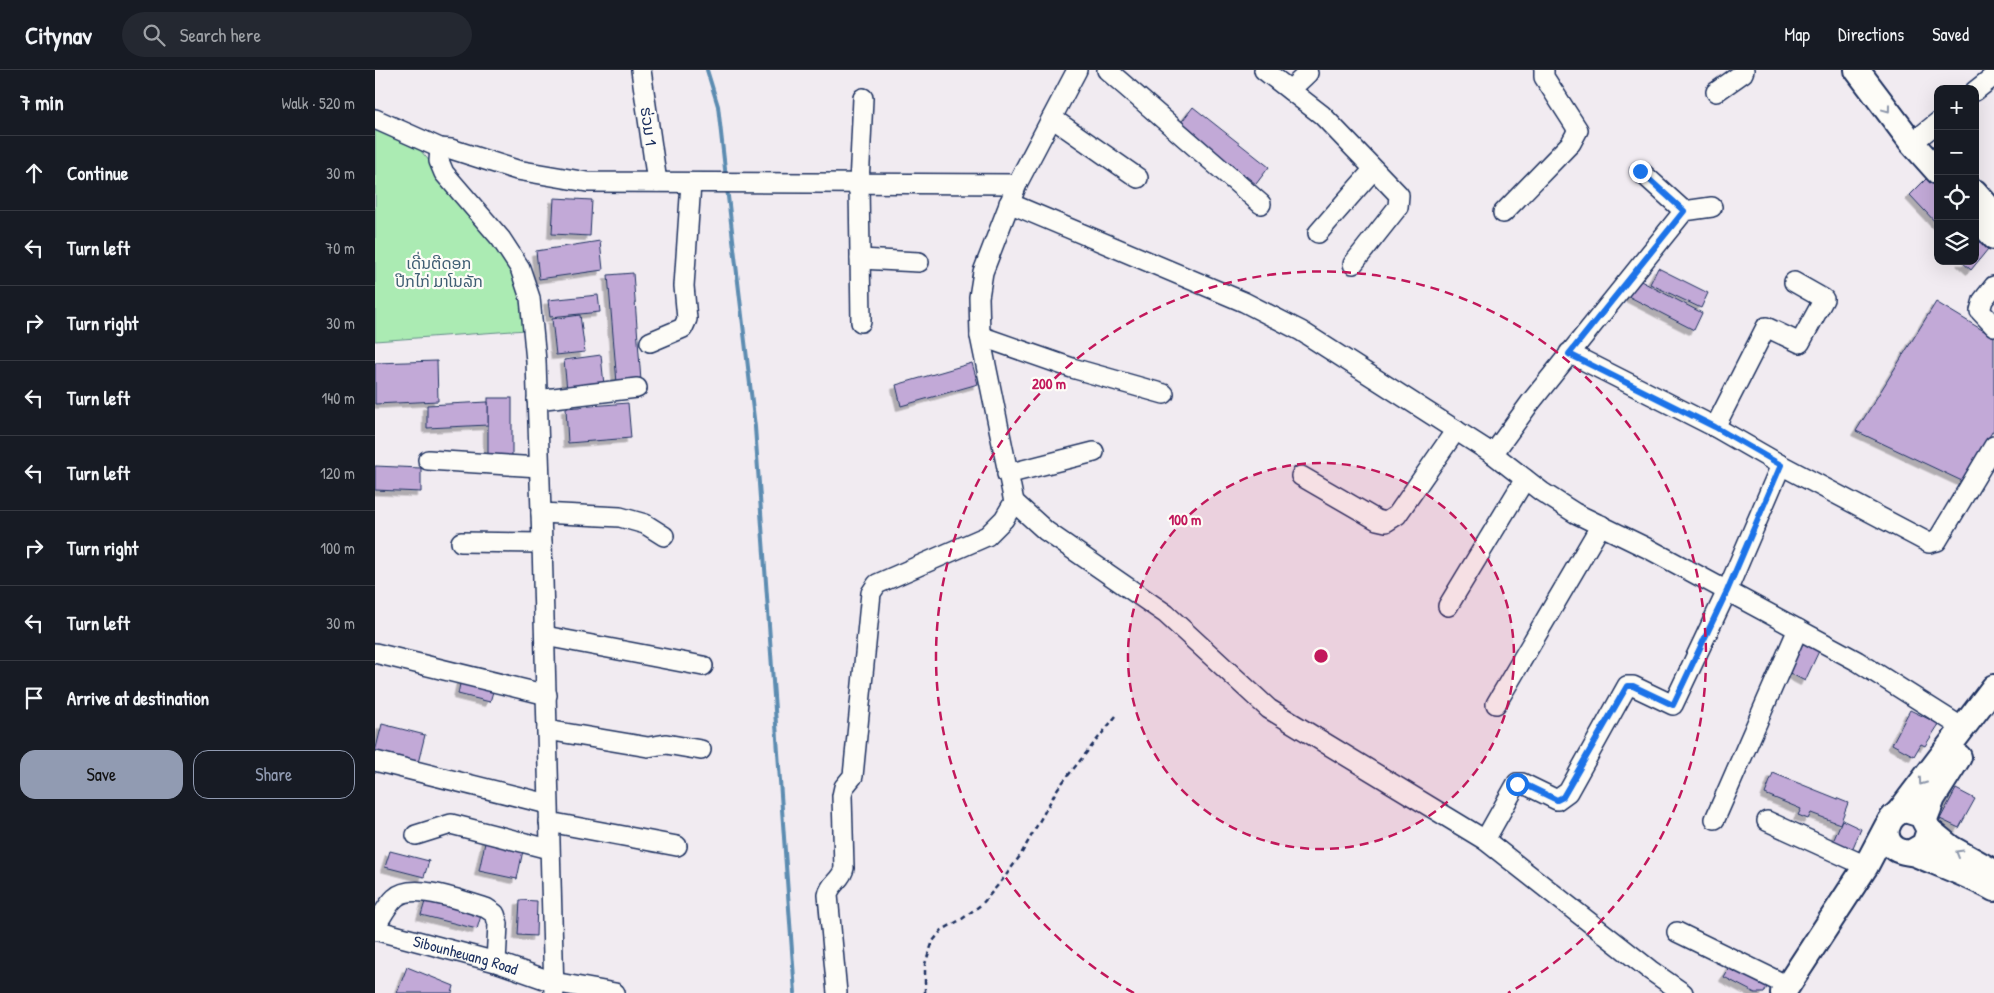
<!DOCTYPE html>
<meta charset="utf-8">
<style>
:root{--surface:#171b24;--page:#242831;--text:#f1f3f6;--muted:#9ea1a6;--line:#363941;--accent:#919bb2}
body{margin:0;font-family:"Patrick Hand","Noto Sans Lao",sans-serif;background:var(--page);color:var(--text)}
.controls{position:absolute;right:15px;top:15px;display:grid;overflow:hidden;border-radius:10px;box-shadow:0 5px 20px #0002}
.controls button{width:45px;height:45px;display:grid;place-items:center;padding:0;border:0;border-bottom:1px solid var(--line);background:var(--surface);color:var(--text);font:25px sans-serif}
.stop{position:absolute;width:15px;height:15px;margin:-11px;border:4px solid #1a73e8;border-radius:50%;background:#fff}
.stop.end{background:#1a73e8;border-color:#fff;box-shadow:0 1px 5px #0008}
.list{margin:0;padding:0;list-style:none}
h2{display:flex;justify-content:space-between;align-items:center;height:65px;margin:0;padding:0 20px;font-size:21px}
h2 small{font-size:16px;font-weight:400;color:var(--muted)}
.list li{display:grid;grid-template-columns:32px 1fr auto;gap:15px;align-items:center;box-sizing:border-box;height:75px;padding:0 20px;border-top:1px solid var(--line)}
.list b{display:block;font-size:19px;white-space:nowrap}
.list em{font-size:16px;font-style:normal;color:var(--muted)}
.actions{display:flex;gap:10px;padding:15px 20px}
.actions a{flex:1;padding:11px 0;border:1px solid var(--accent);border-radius:15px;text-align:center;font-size:18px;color:var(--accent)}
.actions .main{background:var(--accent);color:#111}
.icon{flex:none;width:28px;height:28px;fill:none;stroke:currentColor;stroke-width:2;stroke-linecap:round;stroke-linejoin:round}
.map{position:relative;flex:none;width:1619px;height:923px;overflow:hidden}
header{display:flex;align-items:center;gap:30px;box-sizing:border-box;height:70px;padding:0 25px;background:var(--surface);border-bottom:1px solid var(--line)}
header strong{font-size:24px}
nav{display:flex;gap:28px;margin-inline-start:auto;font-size:18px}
.search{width:350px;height:45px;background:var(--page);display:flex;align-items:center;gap:12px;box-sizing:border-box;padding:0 18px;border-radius:28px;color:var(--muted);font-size:19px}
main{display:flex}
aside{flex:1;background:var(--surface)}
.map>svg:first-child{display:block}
</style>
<header>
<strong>Citynav</strong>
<div class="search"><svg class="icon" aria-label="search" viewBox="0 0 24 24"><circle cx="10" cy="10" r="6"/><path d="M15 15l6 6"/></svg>Search here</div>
<nav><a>Map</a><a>Directions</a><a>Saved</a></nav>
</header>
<main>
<aside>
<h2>7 min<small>Walk · 520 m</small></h2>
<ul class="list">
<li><svg class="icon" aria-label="ahead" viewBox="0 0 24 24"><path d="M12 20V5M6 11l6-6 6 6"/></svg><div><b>Continue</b></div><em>30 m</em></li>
<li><svg class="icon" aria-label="left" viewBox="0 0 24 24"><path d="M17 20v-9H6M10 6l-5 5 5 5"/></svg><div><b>Turn left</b></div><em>70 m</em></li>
<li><svg class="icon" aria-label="right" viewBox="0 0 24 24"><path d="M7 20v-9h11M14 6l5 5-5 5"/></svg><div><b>Turn right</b></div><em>30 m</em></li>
<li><svg class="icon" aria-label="left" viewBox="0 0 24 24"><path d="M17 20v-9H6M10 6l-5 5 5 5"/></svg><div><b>Turn left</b></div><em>140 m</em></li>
<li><svg class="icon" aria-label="left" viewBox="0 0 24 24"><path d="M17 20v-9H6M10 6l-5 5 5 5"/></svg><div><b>Turn left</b></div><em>120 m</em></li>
<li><svg class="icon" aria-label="right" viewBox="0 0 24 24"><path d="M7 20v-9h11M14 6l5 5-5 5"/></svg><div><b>Turn right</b></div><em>100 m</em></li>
<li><svg class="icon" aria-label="left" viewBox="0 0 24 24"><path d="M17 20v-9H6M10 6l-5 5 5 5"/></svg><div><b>Turn left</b></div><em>30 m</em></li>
<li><svg class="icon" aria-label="arrive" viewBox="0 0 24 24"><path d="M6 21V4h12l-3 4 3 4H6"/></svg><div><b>Arrive at destination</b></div></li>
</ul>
<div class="actions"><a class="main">Save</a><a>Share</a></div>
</aside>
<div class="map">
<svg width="1619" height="923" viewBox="0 0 1619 923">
<defs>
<filter id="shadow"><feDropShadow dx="-4.5" dy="4.5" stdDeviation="0" flood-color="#0004"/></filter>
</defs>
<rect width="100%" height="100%" fill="#f1ebf1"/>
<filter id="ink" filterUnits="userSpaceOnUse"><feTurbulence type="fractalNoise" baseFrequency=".02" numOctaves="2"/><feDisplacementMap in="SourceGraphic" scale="10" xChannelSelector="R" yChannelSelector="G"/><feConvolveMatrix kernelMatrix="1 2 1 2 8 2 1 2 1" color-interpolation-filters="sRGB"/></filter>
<g filter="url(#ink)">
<path fill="#abebb3" stroke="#638d88" d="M 0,58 L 40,74 L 124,174 L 150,227 L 151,260 L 0,271 Z"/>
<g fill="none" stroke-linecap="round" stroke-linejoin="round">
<g stroke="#5c8cb1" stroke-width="4">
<path d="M 332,0 L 343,36 L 351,108"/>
<path d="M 352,118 L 380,357 L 420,923"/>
</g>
</g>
<g fill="#c2a9d7" stroke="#1b2f5e" filter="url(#shadow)">
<path d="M 818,37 L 894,97 L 881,114 L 805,54 Z"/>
<path d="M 1553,107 L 1563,118 L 1563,155 L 1535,125 Z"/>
<path d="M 179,128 L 217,130 L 215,166 L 177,164 Z"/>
<path d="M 1601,169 L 1613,179 L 1596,200 L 1586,191 L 1600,191 Z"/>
<path d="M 225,171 L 228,200 L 164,209 L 161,181 Z"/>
<path d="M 1283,198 L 1333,223 L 1326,238 L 1275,214 Z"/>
<path d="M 258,203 L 266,311 L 242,313 L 233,205 Z"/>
<path d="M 1260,208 L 1327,243 L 1319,260 L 1251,225 Z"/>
<path d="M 223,225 L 225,242 L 175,247 L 173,230 Z"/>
<path d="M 1561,232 L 1619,267 L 1619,359 L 1587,411 L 1481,361 Z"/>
<path d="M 205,245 L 210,282 L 181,285 L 177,249 Z"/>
<path d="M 226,285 L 229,315 L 192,320 L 189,290 Z"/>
<path d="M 62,291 L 63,331 L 0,334 L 0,293 Z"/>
<path d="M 597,293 L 603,314 L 526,336 L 521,315 Z"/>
<rect x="113" y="328" width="24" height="58"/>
<path d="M 113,332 L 113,355 L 52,358 L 52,335 Z"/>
<path d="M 253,333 L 256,368 L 193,373 L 191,338 Z"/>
<path d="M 0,396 L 46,398 L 46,422 L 0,420 Z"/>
<path d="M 1423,571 L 1444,581 L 1430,611 L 1409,600 Z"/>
<path d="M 86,609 L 119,618 L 115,632 L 83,624 Z"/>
<path d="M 1535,640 L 1564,654 L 1550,676 L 1546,674 L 1539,686 L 1517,674 Z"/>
<path d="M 7,654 L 50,665 L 43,693 L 0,682 Z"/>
<path d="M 1398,703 L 1473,733 L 1465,754 L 1436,743 L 1433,749 L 1423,745 L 1426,739 L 1390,724 Z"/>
<path d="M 1581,719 L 1600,729 L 1584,758 L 1565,749 Z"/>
<path d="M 1467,750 L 1486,759 L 1476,782 L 1457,774 Z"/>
<path d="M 111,768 L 149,776 L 142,809 L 104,801 Z"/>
<path d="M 15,781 L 54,791 L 49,807 L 10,797 Z"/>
<path d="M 52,825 L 108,839 L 102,859 L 46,845 Z"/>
<path d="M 145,830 L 162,831 L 161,866 L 143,865 Z"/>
<path d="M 1356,894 L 1394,913 L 1389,923 L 1380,923 L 1349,907 Z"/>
<path d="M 32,897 L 79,916 L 77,923 L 22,923 Z"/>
</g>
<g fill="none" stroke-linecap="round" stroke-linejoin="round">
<defs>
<g id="minor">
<path d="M 266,0 L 282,112"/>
<path d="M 732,0 L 886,134"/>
<path d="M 889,0 L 947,45 L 1024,125 L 1023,137 L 978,194"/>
<path d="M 915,20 L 933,3"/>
<path d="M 1600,21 L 1619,6"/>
<path d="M 1341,22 L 1368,3 L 1369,0"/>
<path d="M 677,48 L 763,108"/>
<path d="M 0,49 L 65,78 L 76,79 L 142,100 L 212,112 L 642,114"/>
<path d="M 1537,73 L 1563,52"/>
<path d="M 65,78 L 64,91 L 69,103 L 126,169 L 145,198 L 155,228 L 161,291 L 167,473 L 179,923"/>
<path d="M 1265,101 L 1309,141"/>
<path d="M 634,133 L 869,232 L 926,261 L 1118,384 L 1167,422 L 1200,443 L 1274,479 L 1482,591 L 1588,658"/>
<path d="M 1128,143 L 1196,73 L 1203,60 L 1169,7 L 1169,0"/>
<path d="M 943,163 L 998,100"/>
<path d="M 485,189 L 544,192"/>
<path d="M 1619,216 L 1608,230 L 1605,241 L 1619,256"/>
<path d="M 486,252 L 484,115 L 488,28"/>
<path d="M 605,266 L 697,298 L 789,324"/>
<path d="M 275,272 L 308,258 L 312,249 L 309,216 L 316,113"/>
<path d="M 1194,283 L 1340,357 L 1406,395 L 1554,473 L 1562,471 L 1619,376"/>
<path d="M 162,330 L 262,318"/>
<path d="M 1340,357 L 1391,257 L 1425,273 L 1449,229 L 1419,212"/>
<path d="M 1118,384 L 1155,333 L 1309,141 L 1337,137"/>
<path d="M 53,390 L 164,397"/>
<path d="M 632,404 L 719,382"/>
<path d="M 926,406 L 1002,450 L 1011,452 L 1022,445 L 1081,360"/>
<path d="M 639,432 L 671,461 L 791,544 L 894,639 L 1110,770 L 1275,900 L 1308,923"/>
<path d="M 166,443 L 245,447 L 270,454 L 289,466"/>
<path d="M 86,472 L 167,473"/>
<path d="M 1073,536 L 1150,409"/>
<path d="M 170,566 L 328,596"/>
<path d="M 0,583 L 172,625"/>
<path d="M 1121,634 L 1226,455"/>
<path d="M 172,660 L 273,677 L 291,674 L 326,680"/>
<path d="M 0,691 L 173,734"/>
<path d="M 1340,749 L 1423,559"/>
<path d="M 1392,751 L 1491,796"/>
<path d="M 174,752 L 302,776"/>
<path d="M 41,765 L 76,754 L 174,779"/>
<path d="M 1110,770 L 1142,713 L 1147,713 L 1182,730 L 1193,722 L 1252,616 L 1258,616 L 1298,635 L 1352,521 L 1406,395"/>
<path d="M 0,857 C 6,848 12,835 20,828 C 37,811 91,832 111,838 L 120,844 L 123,854 L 121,892"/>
<path id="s1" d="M 0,860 L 121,892 L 178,912 L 240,923"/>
<path d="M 1302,862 L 1413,916"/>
<path d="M 462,923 L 453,825 C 455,813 467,810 469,798 L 467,726 L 469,717 L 478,706 L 496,523 L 502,514 L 612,466 L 629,449 L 639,432 L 605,266 L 604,227 L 608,202 L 642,114 L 702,0"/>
</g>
<g id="major">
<path d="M 1482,0 L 1537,73 L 1563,102"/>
<path d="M 1600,122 L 1619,144"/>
<path d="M 1600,146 L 1619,167"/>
<path d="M 1524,742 L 1619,617"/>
<path d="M 1550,749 L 1558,728 L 1584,687"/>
<path d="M 1554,760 L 1576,778 L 1619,802"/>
<path d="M 1535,783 L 1549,775 L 1554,760 L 1546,745 L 1530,740 C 1512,745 1504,768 1521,779 C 1527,783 1533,782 1540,784 C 1566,795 1594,805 1619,819"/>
<path d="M 1408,923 L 1491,796 L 1512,756"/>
</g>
</defs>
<use href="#minor" stroke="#1b2f5e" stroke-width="22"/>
<use href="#major" stroke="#1b2f5e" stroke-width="28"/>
<path stroke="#1b2f5e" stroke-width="2.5" stroke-dasharray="5 4" stroke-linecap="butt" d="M 550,923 L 550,894 L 558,871 L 567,860 L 587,849 L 607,834 L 629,808 L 645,786 L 683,718 L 741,646"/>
<use href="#minor" stroke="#fdfcf7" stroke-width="19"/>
<use href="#major" stroke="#fdfcf7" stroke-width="24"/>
</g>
<defs><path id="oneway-chevron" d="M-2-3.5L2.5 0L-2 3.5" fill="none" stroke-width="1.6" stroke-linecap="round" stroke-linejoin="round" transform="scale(1.25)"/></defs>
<g stroke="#8c96aa">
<use href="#oneway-chevron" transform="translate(1512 39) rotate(53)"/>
<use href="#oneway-chevron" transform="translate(1547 712) rotate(125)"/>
<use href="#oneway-chevron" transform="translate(1584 783) rotate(-150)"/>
</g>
</g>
<g fill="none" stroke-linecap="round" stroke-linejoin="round" filter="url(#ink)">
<path stroke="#1a73e8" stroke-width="6" d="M 1142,714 L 1147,713 L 1182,730 L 1188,727 L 1252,616 L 1258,616 L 1298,635 L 1352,521 L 1406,395 L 1340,357 L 1194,284 L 1309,141 L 1265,101"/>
</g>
<circle cx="946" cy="586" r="193" fill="#c2185b" fill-opacity=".12"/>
<g fill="none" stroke="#c2185b" stroke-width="2.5" stroke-dasharray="9 6">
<circle cx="946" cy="586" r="193"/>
<path d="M759 923A385 385 0 1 1 1133 923"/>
</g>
<g text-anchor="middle" stroke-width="4.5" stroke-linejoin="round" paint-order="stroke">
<g font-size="16" fill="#1b2f5e" stroke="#fdfcf7">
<text transform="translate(274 56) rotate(82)" y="6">ຮ່ວມ 1</text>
<text dy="6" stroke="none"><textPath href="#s1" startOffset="94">Sibounheuang Road</textPath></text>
</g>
<g font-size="16" fill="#3f5e73" stroke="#fdfcf7">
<text x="64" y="199">ເດີ່ນຕີດອກ<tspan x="64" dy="18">ປີກໄກ່ ມາໂນລັກ</tspan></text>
</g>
</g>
<circle cx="946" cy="586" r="8" fill="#c2185b" stroke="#fdfcf7" stroke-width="2.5"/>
<g font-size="15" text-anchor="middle" font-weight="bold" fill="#c2185b" stroke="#fdfcf7" stroke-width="4.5" stroke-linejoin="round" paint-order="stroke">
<text x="674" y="319">200 m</text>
<text x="810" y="455">100 m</text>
</g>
</svg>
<div class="controls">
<button>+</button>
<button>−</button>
<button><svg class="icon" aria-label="locate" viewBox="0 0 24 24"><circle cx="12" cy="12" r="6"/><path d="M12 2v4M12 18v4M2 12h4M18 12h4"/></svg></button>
<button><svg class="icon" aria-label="layers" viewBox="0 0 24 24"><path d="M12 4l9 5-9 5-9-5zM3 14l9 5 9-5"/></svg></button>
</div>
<div class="stop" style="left:1142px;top:714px"></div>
<div class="stop end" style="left:1265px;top:101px"></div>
</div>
</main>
